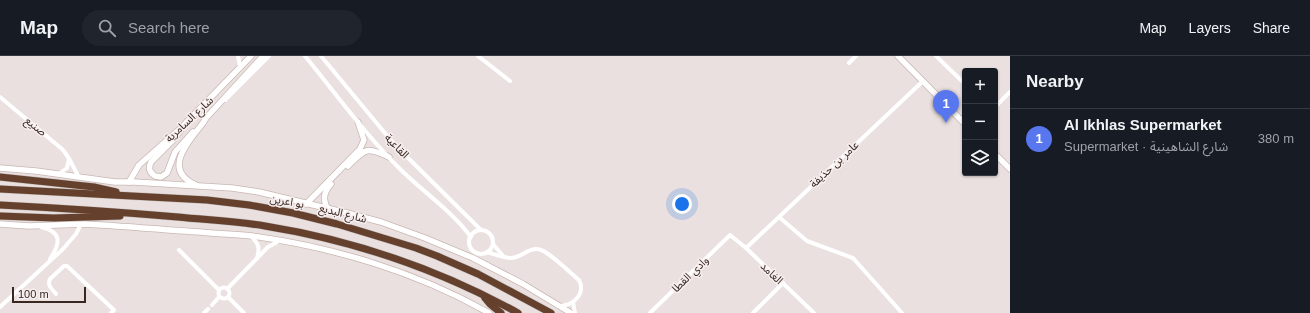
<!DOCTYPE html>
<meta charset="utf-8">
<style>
:root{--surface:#171b24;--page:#20242c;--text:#f1f3f6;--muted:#9ea1a6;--line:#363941;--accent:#5877ee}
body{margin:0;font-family:Helvetica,"Noto Sans Arabic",sans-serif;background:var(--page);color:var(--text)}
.controls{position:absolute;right:12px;top:12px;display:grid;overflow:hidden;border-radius:4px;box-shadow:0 1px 3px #0004}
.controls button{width:36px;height:36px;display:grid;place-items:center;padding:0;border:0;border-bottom:1px solid var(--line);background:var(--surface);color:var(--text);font:20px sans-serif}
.scale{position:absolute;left:12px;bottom:10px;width:74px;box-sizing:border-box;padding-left:4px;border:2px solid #392720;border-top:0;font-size:11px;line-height:14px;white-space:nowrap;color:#392720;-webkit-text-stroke:3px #f7efef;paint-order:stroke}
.you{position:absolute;left:682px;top:148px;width:14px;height:14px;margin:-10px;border:3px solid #fff;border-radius:50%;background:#1a73e8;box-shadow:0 0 0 6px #1a73e833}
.badge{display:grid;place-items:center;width:26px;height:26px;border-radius:50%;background:var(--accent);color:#fff;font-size:13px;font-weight:700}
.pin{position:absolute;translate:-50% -33px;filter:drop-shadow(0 1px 2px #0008)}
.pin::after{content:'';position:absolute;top:21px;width:14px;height:12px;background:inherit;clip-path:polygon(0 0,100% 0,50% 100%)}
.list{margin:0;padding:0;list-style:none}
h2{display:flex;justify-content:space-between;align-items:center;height:52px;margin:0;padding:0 16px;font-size:17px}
h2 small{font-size:13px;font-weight:400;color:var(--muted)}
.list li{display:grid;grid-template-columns:26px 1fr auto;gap:12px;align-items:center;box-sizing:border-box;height:60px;padding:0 16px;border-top:1px solid var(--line)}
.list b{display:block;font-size:15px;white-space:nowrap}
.list p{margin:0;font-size:13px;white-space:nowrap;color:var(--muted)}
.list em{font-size:13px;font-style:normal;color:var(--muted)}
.icon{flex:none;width:22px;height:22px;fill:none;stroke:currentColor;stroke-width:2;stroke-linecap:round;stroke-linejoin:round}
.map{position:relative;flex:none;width:1010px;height:257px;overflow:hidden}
header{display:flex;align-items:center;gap:24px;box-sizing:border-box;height:56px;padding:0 20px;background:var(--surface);border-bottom:1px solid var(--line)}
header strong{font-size:19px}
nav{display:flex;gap:22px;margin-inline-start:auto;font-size:14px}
.search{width:280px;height:36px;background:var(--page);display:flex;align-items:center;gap:10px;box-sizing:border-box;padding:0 14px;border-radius:22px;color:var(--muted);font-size:15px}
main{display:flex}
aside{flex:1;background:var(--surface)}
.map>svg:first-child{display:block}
</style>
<header>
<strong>Map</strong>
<div class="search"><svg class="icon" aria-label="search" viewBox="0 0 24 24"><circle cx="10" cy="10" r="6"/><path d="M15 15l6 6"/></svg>Search here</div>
<nav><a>Map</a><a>Layers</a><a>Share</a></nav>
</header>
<main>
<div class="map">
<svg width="1010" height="257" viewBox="0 0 1010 257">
<rect width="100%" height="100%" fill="#eae0df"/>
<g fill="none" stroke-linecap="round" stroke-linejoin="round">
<defs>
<g id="secondary">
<path d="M 898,0 L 965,68"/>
<path d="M 180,75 L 175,82 L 151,106 C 148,112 149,116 155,120 L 161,121 L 167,117 L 175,96 L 193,76"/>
<path d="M 995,98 L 1010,113"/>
<path d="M 348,110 C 365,93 366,90 389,101"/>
<path d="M 0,112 L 36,115 L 115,126 L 134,126 L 232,132 L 259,136 L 347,157 L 381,166 L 425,182 L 473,202 L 523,228 L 571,257"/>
<path d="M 129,126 L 139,109 L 182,71 L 251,0"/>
<path d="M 196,129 C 161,114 189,85 203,67 L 206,62 L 263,0"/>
<path d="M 306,148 L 316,138 L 360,93 L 364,84 L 358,66"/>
<path d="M 328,153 C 322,143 324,136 331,128"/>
<path d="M 0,168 L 29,170 L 84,168 L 101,169 C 134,171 167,174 200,176 C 217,178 235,178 252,180 C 333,191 417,216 489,257"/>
</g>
<g id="highway">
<path d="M 0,121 L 94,131 L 116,136"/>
<path d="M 0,133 L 207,144 L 249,149 L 293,157 L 337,168 L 416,192 L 437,200 L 478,218 L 551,257"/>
<path d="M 0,149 C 59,152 119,156 178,161 C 207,164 236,165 265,170 C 352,184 440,214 518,257"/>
<path d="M 0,160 L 54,162 L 120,160"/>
<path d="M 485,242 L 490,248 L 501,257"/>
</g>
</defs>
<use href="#secondary" stroke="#c9b7b2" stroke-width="7"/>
<use href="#highway" stroke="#c4bebc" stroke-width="8"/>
<g stroke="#fff" stroke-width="4">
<path d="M 238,0 L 240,11"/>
<path d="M 305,0 C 336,38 365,78 400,113 C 423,136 451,154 471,181"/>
<path d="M 321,0 L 394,88 L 481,174"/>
<path d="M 478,0 L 510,25"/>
<path d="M 936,0 L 965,28"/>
<path d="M 849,7 L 856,0"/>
<path d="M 0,41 L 62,93 C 70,101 73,112 79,121"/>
<path d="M 225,44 L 269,0"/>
<path d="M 995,51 L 1010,36"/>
<path d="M 59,118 L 67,112 L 69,103"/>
<path d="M 779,161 L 807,185 L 853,202 L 902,257"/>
<path d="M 41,171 C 63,176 60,188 50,203"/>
<circle cx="481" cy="186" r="12"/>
<path d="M 251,180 C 259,188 260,192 257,202"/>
<path d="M 493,188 L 503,200"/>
<path d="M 746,192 L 923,25"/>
<path d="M 179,194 L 219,234"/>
<path d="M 487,196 C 494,198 504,202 511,202 C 521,202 528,192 537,193 C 547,193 570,217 579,224 C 586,238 573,250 559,250"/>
<circle cx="224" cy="237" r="5.5"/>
<path d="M 227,233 L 268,191 L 279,185"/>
<path d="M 56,238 C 52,233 47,230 50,223 L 64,210 L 67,210 L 114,254 L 111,257"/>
<path d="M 228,241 L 244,257"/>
<path d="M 573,246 L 575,257"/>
<path d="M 212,249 L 219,241"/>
<path d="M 0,251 L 63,193 L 76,178 L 81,168"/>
<path d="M 204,257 L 208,253"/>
<path d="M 650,257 L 730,179 L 746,192 L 814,257"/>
<path d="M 753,257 L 783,227"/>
</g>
<use href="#secondary" stroke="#fff" stroke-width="5.5"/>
<use href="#highway" stroke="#64402d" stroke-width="7"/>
</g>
<g text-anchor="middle" stroke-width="3" stroke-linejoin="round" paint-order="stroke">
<g font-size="11" fill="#392720" stroke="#f7efef">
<text transform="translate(189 63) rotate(-43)" y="4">شارع السامرية</text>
<text transform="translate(36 70) rotate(39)" y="4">صنيع</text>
<text transform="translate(397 90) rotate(46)" y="4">القاعية</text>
<text transform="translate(834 108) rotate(-43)" y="4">عامر بن حذيفة</text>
<text transform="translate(287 145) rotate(10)" y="4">بو اعرين</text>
<text transform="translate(343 157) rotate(14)" y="4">شارع البديع</text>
<text transform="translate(772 217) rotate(44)" y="4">الغامد</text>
<text transform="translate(690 218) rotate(-44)" y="4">وادي القطا</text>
</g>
</g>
</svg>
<div class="controls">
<button>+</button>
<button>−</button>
<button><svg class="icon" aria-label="layers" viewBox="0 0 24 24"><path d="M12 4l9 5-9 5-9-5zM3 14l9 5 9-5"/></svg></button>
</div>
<div class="scale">100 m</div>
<div class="you"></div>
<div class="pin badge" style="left:946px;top:67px">1</div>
</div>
<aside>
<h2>Nearby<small></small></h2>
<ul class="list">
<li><span class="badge">1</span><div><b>Al Ikhlas Supermarket</b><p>Supermarket · شارع الشاهينية</p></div><em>380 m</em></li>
</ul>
</aside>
</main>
